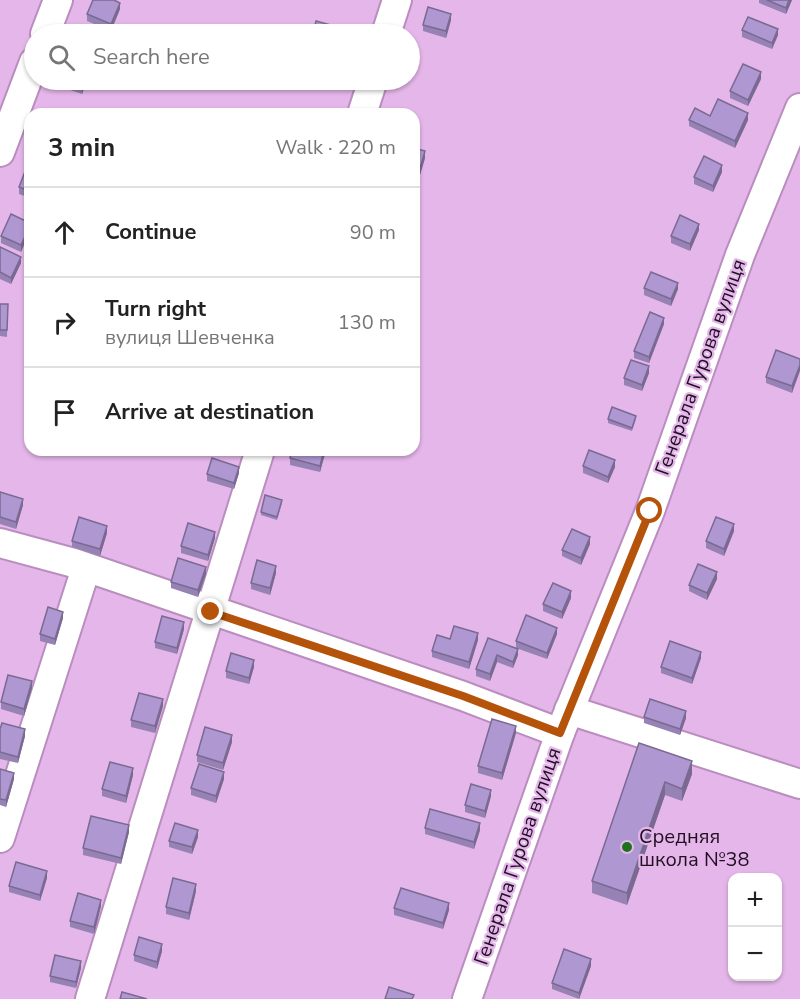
<!DOCTYPE html>
<meta charset="utf-8">
<style>
:root{--surface:#fff;--page:#f2f2f2;--text:#222;--muted:#767676;--line:#e0e0e0}
body{margin:0;font-family:"Nunito Sans",sans-serif;background:var(--page);color:var(--text)}
.controls{position:absolute;right:18px;bottom:18px;display:grid;overflow:hidden;border-radius:12px;box-shadow:0 2px 4px #0004}
.controls button{width:54px;height:54px;display:grid;place-items:center;padding:0;border:0;border-bottom:2px solid var(--line);background:var(--surface);color:var(--text);font:30px sans-serif}
.stop{position:absolute;width:18px;height:18px;margin:-14px;border:4px solid #b45309;border-radius:50%;background:#fff}
.stop.end{background:#b45309;border-color:#fff;box-shadow:0 2px 6px #0008}
.list{margin:0;padding:0;list-style:none}
h2{display:flex;justify-content:space-between;align-items:center;height:78px;margin:0;padding:0 24px;font-size:26px}
h2 small{font-size:20px;font-weight:400;color:var(--muted)}
.list li{display:grid;grid-template-columns:39px 1fr auto;gap:18px;align-items:center;box-sizing:border-box;height:90px;padding:0 24px;border-top:2px solid var(--line)}
.list b{display:block;font-size:22px;white-space:nowrap}
.list p{margin:0;font-size:20px;white-space:nowrap;color:var(--muted)}
.list em{font-size:20px;font-style:normal;color:var(--muted)}
.icon{flex:none;width:33px;height:33px;fill:none;stroke:currentColor;stroke-width:2;stroke-linecap:round;stroke-linejoin:round}
.map{position:relative;flex:none;width:800px;height:999px;overflow:hidden}
.search{position:absolute;background:var(--surface);box-shadow:0 2px 4px #0004;left:24px;top:24px;width:396px;height:66px;display:flex;align-items:center;gap:15px;box-sizing:border-box;padding:0 21px;border-radius:33px;color:var(--muted);font-size:22px}
.panel{position:absolute;background:var(--surface);box-shadow:0 2px 4px #0004;left:24px;top:108px;width:396px;height:348px;border-radius:18px}
.map>svg:first-child{display:block}
</style>
<div class="map">
<svg width="800" height="999" viewBox="0 0 800 999">
<rect width="100%" height="100%" fill="#e5b6ea"/>
<g fill="none" stroke-linecap="round" stroke-linejoin="round">
<defs>
<g id="minor">
<path d="M 45,34 L 58,0"/>
<path d="M 386,34 L 397,0"/>
<path d="M 362,114 L 373,80"/>
<path d="M 0,152 L 34,62"/>
<path d="M 0,543 L 74,563 L 463,696 L 560,733"/>
<path d="M 569,710 L 800,784"/>
<path d="M 0,838 L 86,568"/>
<path d="M 90,999 L 260,450"/>
<path d="M 467,999 L 560,733 L 650,511 L 740,255 L 800,108"/>
</g>
</defs>
<use href="#minor" stroke="#ba8dbf" stroke-width="32"/>
<use href="#minor" stroke="#fff" stroke-width="28"/>
</g>
<g fill="#9682b4">
<path d="M 759,0 L 792,0 L 786,14 L 759,3 Z"/>
<path d="M 120,9 L 111,31 L 87,21 L 87,14 Z"/>
<path d="M 451,20 L 446,38 L 423,31 L 423,25 Z"/>
<path d="M 742,30 L 778,35 L 772,49 L 742,37 Z"/>
<path d="M 761,79 L 748,106 L 730,98 L 730,91 Z"/>
<path d="M 59,80 L 87,80 L 82,94 L 59,86 Z"/>
<path d="M 710,116 L 748,120 L 735,148 L 689,126 L 689,120 Z"/>
<path d="M 414,148 L 425,158 L 417,185 L 414,184 Z"/>
<path d="M 30,171 L 30,198 L 19,194 L 19,187 Z"/>
<path d="M 722,172 L 713,192 L 694,184 L 694,177 Z"/>
<path d="M 30,223 L 21,252 L 1,243 L 1,236 Z"/>
<path d="M 699,230 L 690,251 L 671,243 L 671,236 Z"/>
<path d="M 0,247 L 21,263 L 11,284 L 0,279 Z"/>
<path d="M 644,288 L 678,289 L 671,306 L 644,295 Z"/>
<path d="M 0,304 L 8,304 L 7,337 L 0,336 Z"/>
<path d="M 664,324 L 649,363 L 634,358 L 634,351 Z"/>
<path d="M 800,359 L 792,393 L 766,383 L 766,377 Z"/>
<path d="M 649,373 L 642,391 L 624,385 L 624,378 Z"/>
<path d="M 608,419 L 636,419 L 632,431 L 608,423 Z"/>
<path d="M 292,450 L 326,450 L 320,472 L 290,465 L 290,458 Z"/>
<path d="M 583,466 L 615,467 L 608,483 L 583,473 Z"/>
<path d="M 239,473 L 234,489 L 207,481 L 207,474 Z"/>
<path d="M 0,492 L 23,505 L 16,529 L 0,524 Z"/>
<path d="M 282,503 L 277,520 L 261,515 L 261,512 Z"/>
<path d="M 734,531 L 724,556 L 706,548 L 706,541 Z"/>
<path d="M 107,533 L 100,556 L 72,547 L 72,541 Z"/>
<path d="M 215,538 L 208,561 L 181,553 L 181,546 Z"/>
<path d="M 590,544 L 581,565 L 562,556 L 562,550 Z"/>
<path d="M 276,573 L 270,595 L 251,589 L 251,583 Z"/>
<path d="M 206,574 L 198,597 L 171,588 L 171,582 Z"/>
<path d="M 717,579 L 707,600 L 689,591 L 689,585 Z"/>
<path d="M 571,598 L 562,619 L 543,611 L 543,604 Z"/>
<path d="M 63,618 L 55,645 L 40,641 L 40,634 Z"/>
<path d="M 184,629 L 177,654 L 155,648 L 155,642 Z"/>
<path d="M 557,634 L 547,659 L 516,648 L 516,641 Z"/>
<path d="M 488,638 L 518,655 L 513,668 L 497,662 L 490,681 L 476,676 L 476,669 Z"/>
<path d="M 450,639 L 478,640 L 469,669 L 432,657 L 432,651 Z"/>
<path d="M 701,658 L 692,684 L 661,673 L 661,667 Z"/>
<path d="M 254,667 L 249,684 L 226,678 L 226,671 Z"/>
<path d="M 32,688 L 24,716 L 1,709 L 1,702 Z"/>
<path d="M 163,706 L 155,733 L 131,727 L 131,720 Z"/>
<path d="M 644,717 L 686,718 L 680,735 L 644,723 Z"/>
<path d="M 0,729 L 25,736 L 18,763 L 0,759 Z"/>
<path d="M 516,733 L 502,780 L 478,773 L 478,766 Z"/>
<path d="M 232,742 L 223,770 L 197,762 L 197,755 Z"/>
<path d="M 639,743 L 692,774 L 682,801 L 665,795 L 627,905 L 592,893 L 592,881 Z"/>
<path d="M 0,769 L 14,779 L 6,807 L 0,805 Z"/>
<path d="M 133,775 L 126,803 L 102,796 L 102,789 Z"/>
<path d="M 224,779 L 216,803 L 191,795 L 191,788 Z"/>
<path d="M 491,796 L 485,818 L 465,812 L 465,805 Z"/>
<path d="M 425,828 L 480,830 L 474,849 L 425,834 Z"/>
<path d="M 129,832 L 121,864 L 83,855 L 83,848 Z"/>
<path d="M 198,837 L 192,854 L 169,847 L 169,841 Z"/>
<path d="M 47,878 L 40,901 L 9,892 L 9,886 Z"/>
<path d="M 196,891 L 189,920 L 166,914 L 166,907 Z"/>
<path d="M 101,906 L 94,934 L 70,927 L 70,921 Z"/>
<path d="M 394,908 L 449,910 L 443,929 L 394,915 Z"/>
<path d="M 162,951 L 157,969 L 134,961 L 134,955 Z"/>
<path d="M 591,966 L 579,999 L 552,989 L 552,983 Z"/>
<path d="M 81,968 L 76,988 L 50,982 L 50,976 Z"/>
</g>
<g fill="#7a6a92">
<path d="M 789,0 L 792,0 L 786,14 L 786,8 Z"/>
<path d="M 120,3 L 120,9 L 111,31 L 111,24 Z"/>
<path d="M 451,14 L 451,20 L 446,38 L 446,31 Z"/>
<path d="M 778,29 L 778,35 L 772,49 L 772,43 Z"/>
<path d="M 761,72 L 761,79 L 748,106 L 748,100 Z"/>
<path d="M 85,80 L 87,80 L 82,94 L 82,87 Z"/>
<path d="M 748,113 L 748,120 L 735,148 L 735,141 Z"/>
<path d="M 425,151 L 425,158 L 417,185 L 417,179 Z"/>
<path d="M 722,165 L 722,172 L 713,192 L 713,186 Z"/>
<path d="M 699,224 L 699,230 L 690,251 L 690,244 Z"/>
<path d="M 30,226 L 30,232 L 21,252 L 21,245 Z"/>
<path d="M 21,257 L 21,263 L 11,284 L 11,278 Z"/>
<path d="M 678,283 L 678,289 L 671,306 L 671,299 Z"/>
<path d="M 664,318 L 664,324 L 649,363 L 649,357 Z"/>
<path d="M 800,365 L 800,371 L 792,393 L 792,386 Z"/>
<path d="M 649,366 L 649,373 L 642,391 L 642,385 Z"/>
<path d="M 324,450 L 326,450 L 320,472 L 320,466 Z"/>
<path d="M 615,460 L 615,467 L 608,483 L 608,477 Z"/>
<path d="M 239,467 L 239,473 L 234,489 L 234,483 Z"/>
<path d="M 23,499 L 23,505 L 16,529 L 16,522 Z"/>
<path d="M 734,524 L 734,531 L 724,556 L 724,549 Z"/>
<path d="M 107,526 L 107,533 L 100,556 L 100,549 Z"/>
<path d="M 215,532 L 215,538 L 208,561 L 208,555 Z"/>
<path d="M 590,537 L 590,544 L 581,565 L 581,558 Z"/>
<path d="M 276,566 L 276,573 L 270,595 L 270,588 Z"/>
<path d="M 206,567 L 206,574 L 198,597 L 198,590 Z"/>
<path d="M 717,572 L 717,579 L 707,600 L 707,593 Z"/>
<path d="M 571,591 L 571,598 L 562,619 L 562,612 Z"/>
<path d="M 63,612 L 63,618 L 55,645 L 55,639 Z"/>
<path d="M 184,622 L 184,629 L 177,654 L 177,648 Z"/>
<path d="M 557,628 L 557,634 L 547,659 L 547,653 Z"/>
<path d="M 478,633 L 478,640 L 469,669 L 469,662 Z"/>
<path d="M 518,649 L 518,655 L 513,668 L 513,662 Z"/>
<path d="M 701,652 L 701,658 L 692,684 L 692,678 Z"/>
<path d="M 497,655 L 497,662 L 490,681 L 490,674 Z"/>
<path d="M 254,660 L 254,667 L 249,684 L 249,678 Z"/>
<path d="M 32,681 L 32,688 L 24,716 L 24,709 Z"/>
<path d="M 163,699 L 163,706 L 155,733 L 155,726 Z"/>
<path d="M 686,711 L 686,718 L 680,735 L 680,729 Z"/>
<path d="M 516,726 L 516,733 L 502,780 L 502,773 Z"/>
<path d="M 25,729 L 25,736 L 18,763 L 18,757 Z"/>
<path d="M 232,735 L 232,742 L 223,770 L 223,763 Z"/>
<path d="M 692,761 L 692,774 L 682,801 L 682,789 Z"/>
<path d="M 133,768 L 133,775 L 126,803 L 126,796 Z"/>
<path d="M 224,772 L 224,779 L 216,803 L 216,796 Z"/>
<path d="M 14,773 L 14,779 L 6,807 L 6,800 Z"/>
<path d="M 665,782 L 665,795 L 627,905 L 627,893 Z"/>
<path d="M 491,790 L 491,796 L 485,818 L 485,811 Z"/>
<path d="M 480,823 L 480,830 L 474,849 L 474,842 Z"/>
<path d="M 129,825 L 129,832 L 121,864 L 121,858 Z"/>
<path d="M 198,830 L 198,837 L 192,854 L 192,847 Z"/>
<path d="M 47,871 L 47,878 L 40,901 L 40,895 Z"/>
<path d="M 196,884 L 196,891 L 189,920 L 189,913 Z"/>
<path d="M 101,900 L 101,906 L 94,934 L 94,927 Z"/>
<path d="M 449,903 L 449,910 L 443,929 L 443,923 Z"/>
<path d="M 162,944 L 162,951 L 157,969 L 157,962 Z"/>
<path d="M 591,959 L 591,966 L 579,999 L 579,993 Z"/>
<path d="M 81,961 L 81,968 L 76,988 L 76,982 Z"/>
</g>
<g fill="#af97d1" stroke="#7a6a92" stroke-width="1.5">
<path d="M 93,0 L 114,0 L 120,3 L 111,24 L 87,14 Z"/>
<path d="M 767,0 L 789,0 L 786,8 Z"/>
<path d="M 428,7 L 451,14 L 446,31 L 423,25 Z"/>
<path d="M 748,17 L 778,29 L 772,43 L 742,30 Z"/>
<path d="M 316,21 L 338,27 L 336,34 L 313,34 Z"/>
<path d="M 743,64 L 761,72 L 748,100 L 730,91 Z"/>
<path d="M 60,80 L 85,80 L 82,87 Z"/>
<path d="M 718,99 L 748,113 L 735,141 L 689,120 L 695,108 L 710,116 Z"/>
<path d="M 49,109 L 64,114 L 47,114 Z"/>
<path d="M 414,148 L 425,151 L 417,179 L 414,178 Z"/>
<path d="M 704,156 L 722,165 L 713,186 L 694,177 Z"/>
<path d="M 26,169 L 30,171 L 30,191 L 19,187 Z"/>
<path d="M 11,214 L 30,223 L 30,226 L 21,245 L 1,236 Z"/>
<path d="M 680,215 L 699,224 L 690,244 L 671,236 Z"/>
<path d="M 0,247 L 21,257 L 11,278 L 0,272 Z"/>
<path d="M 651,272 L 678,283 L 671,299 L 644,288 Z"/>
<path d="M 0,304 L 8,304 L 7,330 L 0,330 Z"/>
<path d="M 650,312 L 664,318 L 649,357 L 634,351 Z"/>
<path d="M 776,350 L 800,359 L 800,365 L 792,386 L 766,377 Z"/>
<path d="M 631,360 L 649,366 L 642,385 L 624,378 Z"/>
<path d="M 612,407 L 636,416 L 632,428 L 608,419 Z"/>
<path d="M 292,450 L 324,450 L 320,466 L 290,458 Z"/>
<path d="M 589,450 L 615,460 L 608,477 L 583,466 Z"/>
<path d="M 212,458 L 239,467 L 234,483 L 207,474 Z"/>
<path d="M 0,492 L 23,499 L 16,522 L 0,517 Z"/>
<path d="M 265,495 L 282,500 L 277,517 L 261,512 Z"/>
<path d="M 79,517 L 107,526 L 100,549 L 72,541 Z"/>
<path d="M 716,517 L 734,524 L 724,549 L 706,541 Z"/>
<path d="M 188,523 L 215,532 L 208,555 L 181,546 Z"/>
<path d="M 572,529 L 590,537 L 581,558 L 562,550 Z"/>
<path d="M 178,558 L 206,567 L 198,590 L 171,582 Z"/>
<path d="M 257,560 L 276,566 L 270,588 L 251,583 Z"/>
<path d="M 698,564 L 717,572 L 707,593 L 689,585 Z"/>
<path d="M 553,583 L 571,591 L 562,612 L 543,604 Z"/>
<path d="M 48,607 L 63,612 L 55,639 L 40,634 Z"/>
<path d="M 526,615 L 557,628 L 547,653 L 516,641 Z"/>
<path d="M 162,616 L 184,622 L 177,648 L 155,642 Z"/>
<path d="M 454,626 L 478,633 L 469,662 L 432,651 L 437,635 L 450,639 Z"/>
<path d="M 488,638 L 518,649 L 513,662 L 497,655 L 490,674 L 476,669 Z"/>
<path d="M 670,641 L 701,652 L 692,678 L 661,667 Z"/>
<path d="M 231,653 L 254,660 L 249,678 L 226,671 Z"/>
<path d="M 8,675 L 32,681 L 24,709 L 1,702 Z"/>
<path d="M 139,693 L 163,699 L 155,726 L 131,720 Z"/>
<path d="M 650,699 L 686,711 L 680,729 L 644,717 Z"/>
<path d="M 492,719 L 516,726 L 502,773 L 478,766 Z"/>
<path d="M 2,723 L 25,729 L 18,757 L 0,752 L 0,729 Z"/>
<path d="M 205,727 L 232,735 L 223,763 L 197,755 Z"/>
<path d="M 639,743 L 692,761 L 682,789 L 665,782 L 627,893 L 592,881 Z"/>
<path d="M 110,762 L 133,768 L 126,796 L 102,789 Z"/>
<path d="M 199,764 L 224,772 L 216,796 L 191,788 Z"/>
<path d="M 0,769 L 14,773 L 6,800 L 0,799 Z"/>
<path d="M 471,784 L 491,790 L 485,811 L 465,805 Z"/>
<path d="M 430,809 L 480,823 L 474,842 L 425,828 Z"/>
<path d="M 91,816 L 129,825 L 121,858 L 83,848 Z"/>
<path d="M 175,823 L 198,830 L 192,847 L 169,841 Z"/>
<path d="M 16,862 L 47,871 L 40,895 L 9,886 Z"/>
<path d="M 173,878 L 196,884 L 189,913 L 166,907 Z"/>
<path d="M 401,888 L 449,903 L 443,923 L 394,908 Z"/>
<path d="M 78,893 L 101,900 L 94,927 L 70,921 Z"/>
<path d="M 139,937 L 162,944 L 157,962 L 134,955 Z"/>
<path d="M 564,949 L 591,959 L 579,993 L 552,983 Z"/>
<path d="M 55,955 L 81,961 L 76,982 L 50,976 Z"/>
<path d="M 389,987 L 414,995 L 412,999 L 385,999 Z"/>
<path d="M 122,992 L 147,999 L 120,999 Z"/>
</g>
<g fill="none" stroke-linecap="round" stroke-linejoin="round">
<path stroke="#b45309" stroke-width="8" d="M 211,612 L 463,696 L 560,733 L 650,511"/>
</g>
<circle fill="#1c721d" stroke="#e5b6ea" stroke-width="2" cx="627" cy="847" r="6"/>
<g text-anchor="middle" stroke-width="4.5" stroke-linejoin="round" paint-order="stroke">
<g font-size="20" fill="#201022" stroke="#e5b6ea">
<text transform="translate(700 367) rotate(-70)" y="7">Генерала Гурова вулиця</text>
<text transform="translate(517 856) rotate(-71)" y="7">Генерала Гурова вулиця</text>
</g>
<g font-size="20" fill="#201022" stroke="#e5b6ea" text-anchor="start">
<text x="639" y="843">Средняя<tspan x="639" dy="23">школа №38</tspan></text>
</g>
</g>
</svg>
<div class="controls">
<button>+</button>
<button>−</button>
</div>
<div class="stop" style="left:650px;top:511px"></div>
<div class="stop end" style="left:211px;top:612px"></div>
<div class="search"><svg class="icon" aria-label="search" viewBox="0 0 24 24"><circle cx="10" cy="10" r="6"/><path d="M15 15l6 6"/></svg>Search here</div>
<section class="panel">
<h2>3 min<small>Walk · 220 m</small></h2>
<ul class="list">
<li><svg class="icon" aria-label="ahead" viewBox="0 0 24 24"><path d="M12 20V5M6 11l6-6 6 6"/></svg><div><b>Continue</b></div><em>90 m</em></li>
<li><svg class="icon" aria-label="right" viewBox="0 0 24 24"><path d="M7 20v-9h11M14 6l5 5-5 5"/></svg><div><b>Turn right</b><p>вулиця Шевченка</p></div><em>130 m</em></li>
<li><svg class="icon" aria-label="arrive" viewBox="0 0 24 24"><path d="M6 21V4h12l-3 4 3 4H6"/></svg><div><b>Arrive at destination</b></div></li>
</ul>
</section>
</div>
